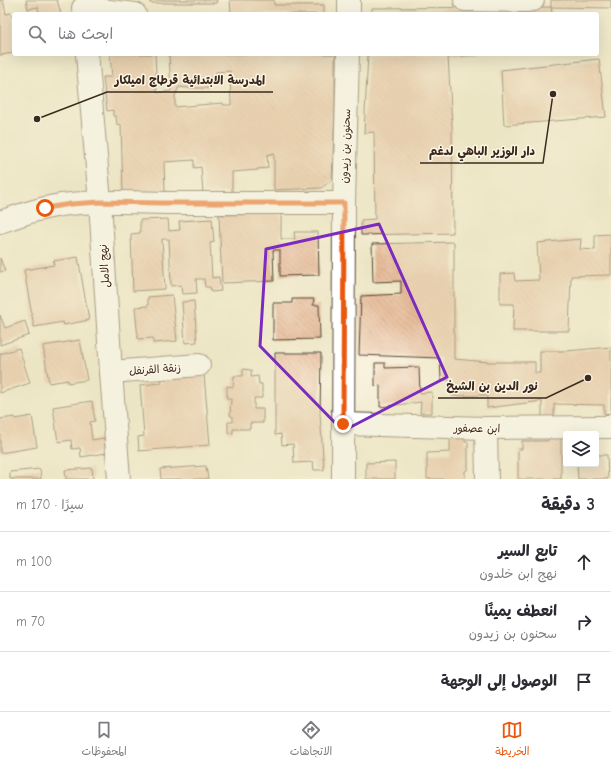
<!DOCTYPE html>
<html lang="ar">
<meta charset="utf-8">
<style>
:root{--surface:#fff;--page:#f2f2f3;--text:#2b2b33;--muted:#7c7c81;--line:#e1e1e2;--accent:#ea580c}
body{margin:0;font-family:"Comic Neue","Playpen Sans Arabic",sans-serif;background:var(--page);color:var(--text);direction:rtl}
.controls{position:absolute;right:12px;bottom:12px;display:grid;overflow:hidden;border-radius:4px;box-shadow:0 4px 16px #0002}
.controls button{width:36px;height:36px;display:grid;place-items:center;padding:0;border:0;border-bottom:1px solid var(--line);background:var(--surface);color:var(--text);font:20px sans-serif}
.stop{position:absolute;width:12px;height:12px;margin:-9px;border:3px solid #ea580c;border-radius:50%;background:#fff}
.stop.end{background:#ea580c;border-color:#fff;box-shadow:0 1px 4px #0008}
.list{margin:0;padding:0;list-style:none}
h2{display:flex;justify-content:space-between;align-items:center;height:52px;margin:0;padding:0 16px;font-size:17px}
h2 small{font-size:13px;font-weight:400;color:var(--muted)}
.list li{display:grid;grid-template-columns:26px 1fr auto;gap:12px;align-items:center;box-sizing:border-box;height:60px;padding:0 16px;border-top:1px solid var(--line)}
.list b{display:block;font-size:15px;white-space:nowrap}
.list p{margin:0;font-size:13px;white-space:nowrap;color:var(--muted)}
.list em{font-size:13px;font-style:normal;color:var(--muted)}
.icon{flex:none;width:22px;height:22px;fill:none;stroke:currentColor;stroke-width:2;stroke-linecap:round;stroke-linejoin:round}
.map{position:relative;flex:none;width:611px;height:479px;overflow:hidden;direction:ltr}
.search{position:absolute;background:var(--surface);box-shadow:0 4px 16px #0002;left:12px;right:12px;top:12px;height:44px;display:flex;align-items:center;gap:10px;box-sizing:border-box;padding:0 14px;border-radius:4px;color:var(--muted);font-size:15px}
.sheet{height:232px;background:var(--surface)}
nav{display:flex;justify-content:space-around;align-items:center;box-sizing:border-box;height:56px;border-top:1px solid var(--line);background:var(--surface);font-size:11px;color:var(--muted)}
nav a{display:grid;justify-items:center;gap:2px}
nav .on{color:var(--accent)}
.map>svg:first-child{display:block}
</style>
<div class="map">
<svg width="611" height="479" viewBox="0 0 611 479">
<defs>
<pattern id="building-back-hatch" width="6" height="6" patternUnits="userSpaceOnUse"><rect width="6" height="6" fill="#e5b997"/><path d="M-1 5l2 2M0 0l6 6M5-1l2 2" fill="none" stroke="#c59f82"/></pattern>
</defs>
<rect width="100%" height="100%" fill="#fcf5e5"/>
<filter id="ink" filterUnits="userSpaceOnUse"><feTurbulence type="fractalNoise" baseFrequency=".025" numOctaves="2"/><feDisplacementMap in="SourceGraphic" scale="8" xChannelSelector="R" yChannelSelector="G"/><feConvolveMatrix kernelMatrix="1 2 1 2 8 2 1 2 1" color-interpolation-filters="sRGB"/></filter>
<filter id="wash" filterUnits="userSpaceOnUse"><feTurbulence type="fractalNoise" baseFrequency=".012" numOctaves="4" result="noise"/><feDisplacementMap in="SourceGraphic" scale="16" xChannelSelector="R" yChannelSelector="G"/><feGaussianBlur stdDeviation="0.9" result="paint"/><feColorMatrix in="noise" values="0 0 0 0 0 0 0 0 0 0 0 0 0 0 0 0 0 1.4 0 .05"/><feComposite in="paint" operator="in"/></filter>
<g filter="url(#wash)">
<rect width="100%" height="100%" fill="#ece5c4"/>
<g id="blocks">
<g fill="url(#building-back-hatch)" fill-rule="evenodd">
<path d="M 0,0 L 3,0 L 6,14 L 11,13 L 12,17 L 14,16 L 14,53 L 0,55 Z"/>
<path d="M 26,0 L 57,0 L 61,14 L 39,14 L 38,7 L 28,9 Z"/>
<path d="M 150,0 L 217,0 L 216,3 L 150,3 Z"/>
<path d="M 230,0 L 274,0 L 274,5 L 324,5 L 324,14 L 231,14 Z"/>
<path d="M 551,0 L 611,0 L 611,8 L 551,7 Z"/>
<path d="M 551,7 L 552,14 L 372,14 L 372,8 Z"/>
<path d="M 110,54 L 155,54 L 157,93 L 171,91 L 169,54 L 335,54 L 335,110 L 332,180 L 321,188 L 274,190 L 274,153 L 267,155 L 268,168 L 257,169 L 258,170 L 232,172 L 232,192 L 203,193 L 201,167 L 194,168 L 194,160 L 164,162 L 165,192 L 123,193 L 121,124 L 117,125 L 116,116 L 113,116 L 113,110 L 107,111 L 103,77 L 112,77 ZM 230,71 L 231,105 L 223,105 L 223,103 L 175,107 L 175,95 L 179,87 L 189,88 L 209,88 L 209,78 L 216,77 L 216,72 Z"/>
<path d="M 368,54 L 478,54 L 478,55 L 448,57 L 452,126 L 453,233 L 361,235 L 361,220 L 375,219 L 374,132 L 364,133 Z"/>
<path d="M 599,59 L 606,117 L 504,125 L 501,70 Z"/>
<path d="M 281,214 L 281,239 L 295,239 L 294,232 L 318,232 L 319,275 L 280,276 L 280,250 L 273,250 L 274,281 L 222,283 L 219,215 Z"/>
<path d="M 168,219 L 169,231 L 180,230 L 179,221 L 212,219 L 214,242 L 210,243 L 212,278 L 219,277 L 221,291 L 211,292 L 210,287 L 205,287 L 204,279 L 196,279 L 197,293 L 182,294 L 181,285 L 171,286 L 169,239 L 162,239 L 165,289 L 133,291 L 131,234 L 140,233 L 140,220 Z"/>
<path d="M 611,234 L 611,275 L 571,276 L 569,331 L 513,331 L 514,304 L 500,304 L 500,274 L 514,273 L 515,281 L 539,280 L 537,243 L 581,239 L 580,249 L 595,250 L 595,235 Z"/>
<path d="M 454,242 L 454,359 L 489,362 L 535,362 L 535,373 L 540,373 L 540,351 L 566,351 L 611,347 L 611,413 L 604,414 L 604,405 L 554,404 L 554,418 L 542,418 L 542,401 L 487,408 L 487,395 L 452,396 L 452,380 L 441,380 L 440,358 L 359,355 L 361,296 L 401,294 L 401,281 L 373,282 L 372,244 Z"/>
<path d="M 78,257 L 89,320 L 64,325 L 63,322 L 34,327 L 24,270 L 54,265 L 53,261 Z"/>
<path d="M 0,258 L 5,271 L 0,272 Z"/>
<path d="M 172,295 L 177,341 L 153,343 L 153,338 L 138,339 L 135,307 L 148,306 L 148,297 Z"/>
<path d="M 292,299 L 314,299 L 313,305 L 319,305 L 320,339 L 273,340 L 273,303 L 292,303 Z"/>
<path d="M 194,301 L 197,342 L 185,343 L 182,302 Z"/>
<path d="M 0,315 L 5,328 L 25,321 L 29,335 L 0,345 Z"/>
<path d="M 80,340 L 87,380 L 68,383 L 68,380 L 49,383 L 43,346 Z"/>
<path d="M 19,348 L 30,383 L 0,393 L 0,354 Z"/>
<path d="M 275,353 L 321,353 L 320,414 L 324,470 L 314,470 L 313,462 L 294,463 L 293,444 L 282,445 L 281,434 L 275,435 Z"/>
<path d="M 375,363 L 385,363 L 385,368 L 419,367 L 420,393 L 432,392 L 432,413 L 420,413 L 421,402 L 380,407 L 380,385 L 375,386 Z"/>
<path d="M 243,369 L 251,370 L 251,377 L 258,376 L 259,384 L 262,384 L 262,398 L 254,398 L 254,409 L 263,409 L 263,423 L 250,423 L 250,429 L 233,429 L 233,433 L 228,433 L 228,422 L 233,422 L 233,417 L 230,415 L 231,399 L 227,399 L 227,386 L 233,387 L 234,376 L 243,376 Z"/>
<path d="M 204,375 L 210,445 L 139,451 L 138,437 L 144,436 L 140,385 L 162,383 L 161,379 Z"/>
<path d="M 92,401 L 95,421 L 90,422 L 92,440 L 104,438 L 106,453 L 81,457 L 80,448 L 72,449 L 71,440 L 58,442 L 53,407 Z"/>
<path d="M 32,416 L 37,447 L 0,453 L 0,419 L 15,417 L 15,419 Z"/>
<path d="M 450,431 L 465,431 L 465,442 L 468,442 L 468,469 L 465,471 L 465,479 L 427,479 L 427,453 L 450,452 Z"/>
<path d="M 548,437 L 561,437 L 561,479 L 518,479 L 518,449 L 522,449 L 522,441 L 548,441 Z"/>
<path d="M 596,455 L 607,455 L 608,479 L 578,479 L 577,464 L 596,464 Z"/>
<path d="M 395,462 L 395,479 L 366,479 L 366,463 Z"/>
<path d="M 206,466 L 208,479 L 161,479 L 160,469 Z"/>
<path d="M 92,468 L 93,479 L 66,479 L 65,470 Z"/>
<path d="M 40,469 L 41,479 L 10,479 L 10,472 Z"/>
</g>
</g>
</g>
<g filter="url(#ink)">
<use href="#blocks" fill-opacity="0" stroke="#564637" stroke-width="1"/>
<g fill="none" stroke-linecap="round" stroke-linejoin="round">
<defs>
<g id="street">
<path d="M 465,0 L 527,1 L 533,0"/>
<path d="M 83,8 L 135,14"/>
<path d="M 349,14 L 349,0"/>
<path d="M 87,54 L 100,202 L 111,372 L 119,479"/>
<path d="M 0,222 C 23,214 46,206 70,204 C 106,200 144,203 180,203 C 234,203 289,203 344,203"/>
<path d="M 111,372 L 199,365"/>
<path d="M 343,424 L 486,428 L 611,427"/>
<path d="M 486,428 L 487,479"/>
<path d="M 343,479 L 344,203 L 348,54"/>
</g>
</defs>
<use href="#street" stroke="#564637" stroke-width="24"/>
<use href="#street" stroke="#fff" stroke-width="22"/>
</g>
</g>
<g fill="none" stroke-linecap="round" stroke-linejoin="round" filter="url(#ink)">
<path stroke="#ea580c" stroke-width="5" d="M 45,208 L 71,204 L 100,202 L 163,203 L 344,203 L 343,424"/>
</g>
<path d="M0 0H611V479H0ZM 379,224 L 447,377 L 343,431 L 260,346 L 266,249 Z" fill="#ece5c4" fill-opacity=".55" fill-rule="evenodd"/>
<path fill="none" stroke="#7b2cbf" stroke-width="3" stroke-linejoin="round" d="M 379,224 L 447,377 L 343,431 L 260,346 L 266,249 Z"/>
<g text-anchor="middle" stroke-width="3" stroke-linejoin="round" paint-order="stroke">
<g font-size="11" fill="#3b2a1e" stroke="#fcf5e5">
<text transform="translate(345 146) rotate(-88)" y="4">سحنون بن زيدون</text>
<text transform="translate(104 266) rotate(-94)" y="4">نهج الامل</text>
<text transform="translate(155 369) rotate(-4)" y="4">زنقة القرنفل</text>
<text transform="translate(477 428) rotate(1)" y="4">ابن عصفور</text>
</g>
</g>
<path fill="none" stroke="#3b2a1e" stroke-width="1.5" d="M37 119L107 92H273M553 94L543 163H420M588 378L546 398H438"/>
<g fill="#3b2a1e" stroke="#fcf5e5" stroke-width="1.5">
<circle cx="37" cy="119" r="4"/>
<circle cx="553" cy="94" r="4"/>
<circle cx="588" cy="378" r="4"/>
</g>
<g font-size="12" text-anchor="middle" font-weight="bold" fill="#3b2a1e" stroke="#fcf5e5" stroke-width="3" stroke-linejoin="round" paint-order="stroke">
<text x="190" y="84">المدرسة الابتدائية قرطاج اميلكار</text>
<text x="482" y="155">دار الوزير الباهي لدغم</text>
<text x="492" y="390">نور الدين بن الشيخ</text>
</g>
</svg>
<div class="controls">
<button><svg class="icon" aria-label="layers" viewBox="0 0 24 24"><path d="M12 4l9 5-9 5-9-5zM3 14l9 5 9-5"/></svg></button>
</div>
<div class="stop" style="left:45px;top:208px"></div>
<div class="stop end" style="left:343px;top:424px"></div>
<div class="search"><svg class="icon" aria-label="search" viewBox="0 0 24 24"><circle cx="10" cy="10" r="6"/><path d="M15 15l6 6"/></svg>ابحث هنا</div>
</div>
<section class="sheet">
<h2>3 دقيقة<small>سيرًا · 170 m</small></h2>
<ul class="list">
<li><svg class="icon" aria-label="ahead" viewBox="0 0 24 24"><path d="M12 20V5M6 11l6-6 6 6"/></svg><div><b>تابع السير</b><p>نهج ابن خلدون</p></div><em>100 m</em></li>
<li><svg class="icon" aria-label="right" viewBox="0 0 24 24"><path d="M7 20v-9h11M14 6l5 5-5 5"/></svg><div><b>انعطف يمينًا</b><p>سحنون بن زيدون</p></div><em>70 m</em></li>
<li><svg class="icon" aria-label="arrive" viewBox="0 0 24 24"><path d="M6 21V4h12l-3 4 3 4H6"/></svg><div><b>الوصول إلى الوجهة</b></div></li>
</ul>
</section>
<nav>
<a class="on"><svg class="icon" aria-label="map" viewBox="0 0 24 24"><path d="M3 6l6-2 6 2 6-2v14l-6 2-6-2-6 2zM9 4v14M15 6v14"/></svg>الخريطة</a>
<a><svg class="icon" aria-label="directions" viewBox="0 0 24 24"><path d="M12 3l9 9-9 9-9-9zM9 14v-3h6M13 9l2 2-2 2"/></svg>الاتجاهات</a>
<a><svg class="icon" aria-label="saved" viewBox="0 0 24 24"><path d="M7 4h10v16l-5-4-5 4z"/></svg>المحفوظات</a>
</nav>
